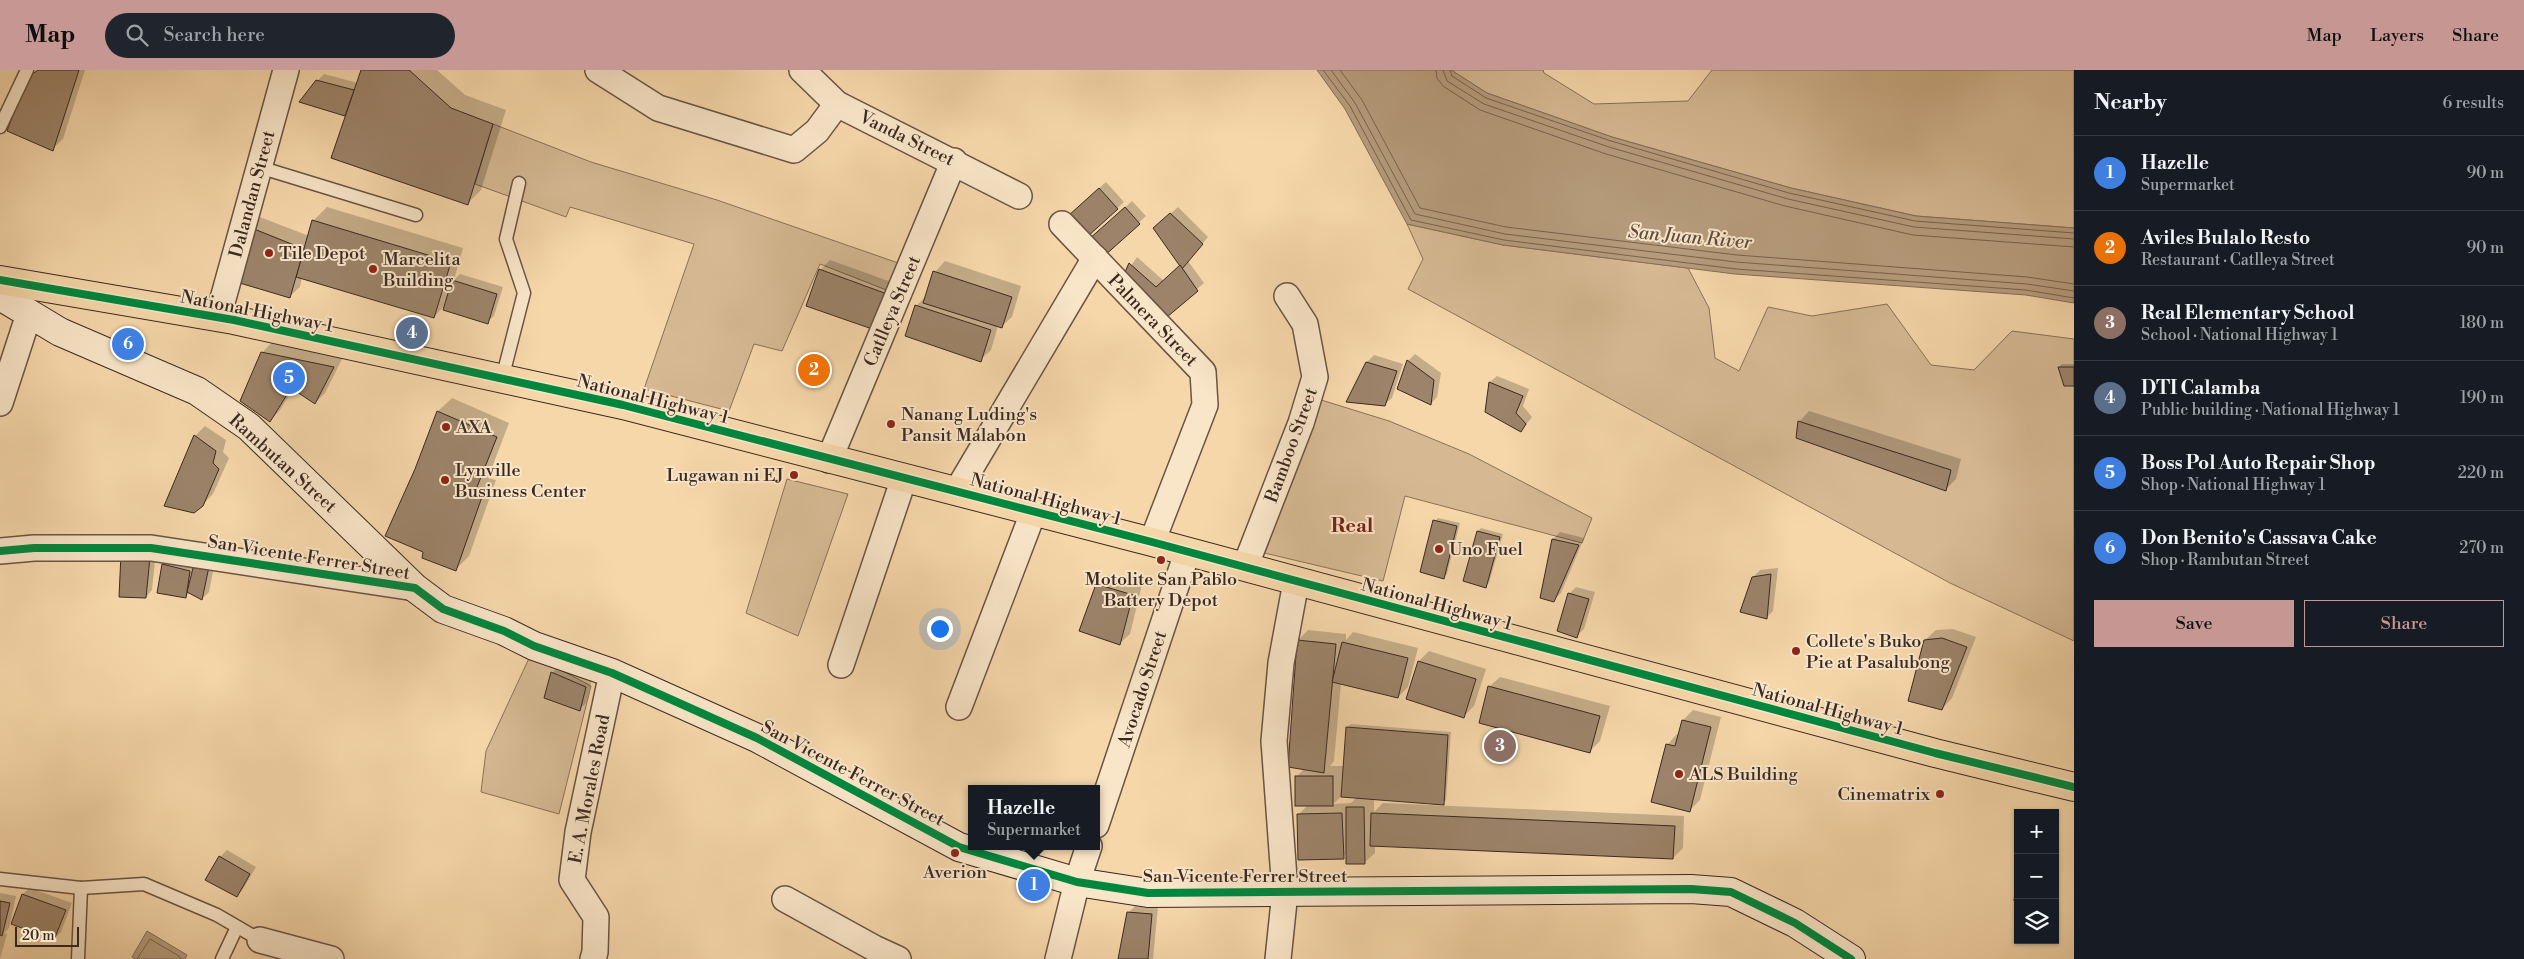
<!DOCTYPE html>
<meta charset="utf-8">
<style>
:root{--surface:#171b24;--page:#20242c;--text:#f1f3f6;--muted:#9ea1a6;--line:#363941;--accent:#c59692}
body{margin:0;font-family:"Libre Bodoni",serif;background:var(--page);color:var(--text)}
.controls{position:absolute;right:15px;bottom:15px;display:grid;overflow:hidden;border-radius:0px;box-shadow:0 1px 4px #0004}
.controls button{width:45px;height:45px;display:grid;place-items:center;padding:0;border:0;border-bottom:1px solid var(--line);background:var(--surface);color:var(--text);font:25px sans-serif}
.scale{position:absolute;left:15px;bottom:12px;width:64px;box-sizing:border-box;padding-left:5px;border:2px solid #3a2923;border-top:0;font-size:14px;line-height:18px;white-space:nowrap;color:#3a2923;-webkit-text-stroke:4px #f9e5c8;paint-order:stroke}
.you{position:absolute;left:939px;top:558px;width:18px;height:18px;margin:-12px;border:4px solid #fff;border-radius:50%;background:#1a73e8;box-shadow:0 0 0 8px #1a73e833}
.badge{display:grid;place-items:center;width:32px;height:32px;border-radius:50%;background:var(--accent);color:#fff;font-size:16px;font-weight:700}
.pin{position:absolute;translate:-50% -50%;border:2px solid #fff;box-shadow:0 1px 5px #0006}
.popup{position:absolute;left:968px;top:715px;width:132px;height:65px;box-sizing:border-box;display:grid;place-content:center;border-radius:0px;background:var(--surface);filter:drop-shadow(0 1px 4px #0005);font-size:16px;white-space:nowrap;color:var(--muted)}
.popup b{font-size:19px;color:var(--text)}
.popup::after{content:'';position:absolute;left:50%;top:100%;margin-left:-10px;border:10px solid transparent;border-top-color:var(--surface)}
.list{margin:0;padding:0;list-style:none}
h2{display:flex;justify-content:space-between;align-items:center;height:65px;margin:0;padding:0 20px;font-size:21px}
h2 small{font-size:16px;font-weight:400;color:var(--muted)}
.list li{display:grid;grid-template-columns:32px 1fr auto;gap:15px;align-items:center;box-sizing:border-box;height:75px;padding:0 20px;border-top:1px solid var(--line)}
.list b{display:block;font-size:19px;white-space:nowrap}
.list p{margin:0;font-size:16px;white-space:nowrap;color:var(--muted)}
.list em{font-size:16px;font-style:normal;color:var(--muted)}
.actions{display:flex;gap:10px;padding:15px 20px}
.actions a{flex:1;padding:11px 0;border:1px solid var(--accent);border-radius:0px;text-align:center;font-size:18px;color:var(--accent)}
.actions .main{background:var(--accent);color:#111}
.icon{flex:none;width:28px;height:28px;fill:none;stroke:currentColor;stroke-width:2;stroke-linecap:round;stroke-linejoin:round}
.map{position:relative;flex:none;width:2074px;height:889px;overflow:hidden}
header{display:flex;align-items:center;gap:30px;box-sizing:border-box;height:70px;padding:0 25px;background:var(--accent);color:#111}
header strong{font-size:24px}
nav{display:flex;gap:28px;margin-inline-start:auto;font-size:18px}
.search{width:350px;height:45px;background:var(--page);display:flex;align-items:center;gap:12px;box-sizing:border-box;padding:0 18px;border-radius:28px;color:var(--muted);font-size:19px}
main{display:flex}
aside{flex:1;background:var(--surface)}
.map>svg:first-child{display:block}
</style>
<header>
<strong>Map</strong>
<div class="search"><svg class="icon" aria-label="search" viewBox="0 0 24 24"><circle cx="10" cy="10" r="6"/><path d="M15 15l6 6"/></svg>Search here</div>
<nav><a>Map</a><a>Layers</a><a>Share</a></nav>
</header>
<main>
<div class="map">
<svg width="2074" height="889" viewBox="0 0 2074 889">
<rect width="100%" height="100%" fill="#f6d7aa"/>
<filter id="stains"><feTurbulence type="fractalNoise" baseFrequency=".004" numOctaves="4"/><feColorMatrix values="0 0 0 0 .2 0 0 0 0 .09 0 0 0 0 .02 0 0 0 .5 -.17"/></filter>
<radialGradient id="worn" r=".72"><stop offset=".6" stop-color="#630" stop-opacity="0"/><stop offset="1" stop-color="#630" stop-opacity=".3"/></radialGradient>
<g fill="#d6b993" stroke="#88715b">
<path d="M 1451,0 L 1543,0 L 1544,3 L 1594,34 L 1688,31 L 1712,0 L 2074,0 L 2074,158 L 1916,146 L 1791,118 L 1612,67 L 1487,23 Z"/>
<path d="M 493,54 L 591,92 L 717,130 L 904,195 L 894,223 L 820,194 L 782,281 L 754,274 L 729,341 L 644,319 L 694,174 L 570,137 L 566,147 L 475,114 Z"/>
<path d="M 1407,154 L 1503,175 L 1688,198 L 1709,238 L 1715,288 L 1739,301 L 1768,237 L 1812,246 L 1887,234 L 1931,295 L 1974,300 L 2012,261 L 2074,269 L 2074,571 L 1950,513 L 1408,219 L 1423,189 Z"/>
<path d="M 1318,329 L 1389,351 L 1469,384 L 1592,448 L 1582,473 L 1405,426 L 1383,511 L 1260,482 Z"/>
<path d="M 787,409 L 848,424 L 798,566 L 746,543 Z"/>
<path d="M 531,584 L 591,616 L 559,744 L 481,722 L 486,681 Z"/>
</g>
<g fill="#b69c7c" stroke="#846e58">
<path d="M 1317,0 L 1451,0 L 1487,23 L 1612,67 L 1791,118 L 1916,146 L 2074,158 L 2074,233 L 2026,225 L 1735,204 L 1503,175 L 1407,154 L 1345,39 Z"/>
<path d="M 147,861 L 187,885 L 185,889 L 135,889 L 132,887 Z"/>
</g>
<g fill="#0003" fill-rule="evenodd">
<path d="M 37,0 L 85,0 L 63,69 L 52,79 L 28,9 Z"/>
<path d="M 362,0 L 437,0 L 465,25 L 506,40 L 481,120 L 468,133 L 348,41 L 345,44 L 317,11 L 324,4 L 358,13 Z"/>
<path d="M 1106,112 L 1124,132 L 1088,166 L 1076,139 Z"/>
<path d="M 1132,131 L 1146,146 L 1104,185 L 1097,164 Z"/>
<path d="M 327,137 L 463,178 L 454,210 L 460,204 L 503,217 L 494,246 L 487,252 L 446,234 L 434,247 L 302,207 L 300,217 L 289,227 L 250,157 L 260,147 L 309,166 L 313,151 Z"/>
<path d="M 1178,137 L 1208,167 L 1188,191 L 1204,213 L 1167,245 L 1127,202 L 1137,187 L 1164,211 L 1182,195 L 1162,151 Z"/>
<path d="M 830,190 L 897,214 L 885,248 L 820,200 Z"/>
<path d="M 945,191 L 1021,216 L 1012,247 L 1001,257 L 998,256 L 991,280 L 980,290 L 916,236 L 927,225 L 935,202 Z"/>
<path d="M 272,272 L 343,287 L 325,323 L 315,333 L 294,318 L 280,340 L 270,351 L 262,283 Z"/>
<path d="M 1415,284 L 1441,303 L 1437,327 L 1431,334 L 1399,318 L 1408,291 Z"/>
<path d="M 1374,285 L 1403,294 L 1392,328 L 1385,334 L 1367,292 Z"/>
<path d="M 2062,294 L 2074,294 L 2074,314 L 2059,297 Z"/>
<path d="M 1497,306 L 1529,319 L 1523,336 L 1532,347 L 1521,361 L 1486,342 L 1490,312 Z"/>
<path d="M 452,328 L 509,353 L 488,408 L 496,410 L 469,486 L 455,500 L 417,400 L 438,341 Z"/>
<path d="M 1809,341 L 1961,389 L 1956,409 L 1946,419 L 1799,352 Z"/>
<path d="M 205,356 L 226,370 L 223,382 L 229,388 L 213,424 L 202,435 L 195,366 Z"/>
<path d="M 1438,448 L 1460,453 L 1447,504 L 1444,507 L 1435,451 Z"/>
<path d="M 1481,458 L 1503,464 L 1489,513 L 1486,516 L 1478,461 Z"/>
<path d="M 1560,462 L 1584,468 L 1561,523 L 1554,530 L 1541,527 L 1553,469 Z"/>
<path d="M 156,481 L 152,520 L 146,527 L 120,526 Z"/>
<path d="M 216,486 L 209,522 L 202,529 L 190,522 L 185,527 L 163,495 L 170,488 Z"/>
<path d="M 1778,498 L 1773,541 L 1766,548 L 1753,507 L 1760,500 Z"/>
<path d="M 1108,505 L 1142,515 L 1130,564 L 1119,574 L 1097,515 Z"/>
<path d="M 1576,517 L 1595,522 L 1584,559 L 1577,566 L 1569,524 Z"/>
<path d="M 1953,559 L 1976,567 L 1952,628 L 1942,639 L 1925,570 L 1936,560 Z"/>
<path d="M 1308,560 L 1346,564 L 1346,570 L 1353,562 L 1418,578 L 1408,617 L 1398,627 L 1341,613 L 1334,691 L 1330,696 L 1345,696 L 1347,657 L 1351,654 L 1451,662 L 1446,730 L 1443,733 L 1374,728 L 1374,742 L 1383,733 L 1684,746 L 1683,778 L 1673,788 L 1375,775 L 1375,783 L 1364,793 L 1347,783 L 1343,787 L 1298,745 L 1308,735 L 1297,706 L 1304,699 L 1298,570 ZM 1342,726 L 1357,727 L 1351,733 L 1333,734 Z"/>
<path d="M 1429,581 L 1486,599 L 1474,636 L 1464,646 L 1419,591 Z"/>
<path d="M 559,596 L 592,610 L 586,633 L 579,640 L 552,603 Z"/>
<path d="M 1500,607 L 1610,636 L 1600,671 L 1590,681 L 1489,617 Z"/>
<path d="M 1693,640 L 1721,647 L 1700,730 L 1690,740 L 1667,675 L 1677,664 L 1680,665 L 1683,650 Z"/>
<path d="M 227,780 L 256,797 L 243,819 L 236,826 L 220,787 Z"/>
<path d="M 2055,797 L 2057,797 L 2058,831 L 2055,833 Z"/>
<path d="M 30,818 L 72,833 L 61,862 L 54,869 L 13,854 L 23,824 Z"/>
<path d="M 0,823 L 16,826 L 9,858 L 4,863 L 7,864 L 0,889 Z"/>
<path d="M 1135,836 L 1158,837 L 1153,889 L 1120,889 L 1128,843 Z"/>
</g>
<g fill="none" stroke-linecap="round" stroke-linejoin="round">
<g stroke="#786250" stroke-width="1">
<path d="M 1323,0 L 1350,36 L 1411,150 L 1504,170 L 1736,199 L 2026,220 L 2074,228"/>
<path d="M 1331,0 L 1355,33 L 1415,144 L 1505,164 L 1736,192 L 2027,214 L 2074,221"/>
<path d="M 1340,0 L 1362,30 L 1420,138 L 1506,157 L 1737,185 L 2027,207 L 2074,214"/>
<path d="M 1436,0 L 1437,8 L 1443,16 L 1480,40 L 1606,84 L 1785,136 L 1913,165 L 2074,177"/>
<path d="M 1443,0 L 1447,11 L 1484,34 L 1609,77 L 1788,129 L 1914,157 L 2074,169"/>
<path d="M 1450,0 L 1452,6 L 1486,28 L 1611,71 L 1789,123 L 1915,151 L 2074,163"/>
<path d="M 137,889 L 150,869 L 179,886 L 181,889"/>
</g>
</g>
<g fill="#9c8369" stroke="#3a2923">
<path d="M 38,0 L 79,0 L 53,81 L 7,61 L 27,8 Z"/>
<path d="M 361,0 L 409,0 L 451,38 L 493,54 L 468,135 L 331,88 Z"/>
<path d="M 316,10 L 354,20 L 345,46 L 299,32 Z"/>
<path d="M 1099,118 L 1118,139 L 1087,167 L 1068,146 Z"/>
<path d="M 1125,137 L 1140,154 L 1103,187 L 1088,170 Z"/>
<path d="M 1170,143 L 1203,174 L 1182,199 L 1153,158 Z"/>
<path d="M 312,150 L 451,192 L 434,248 L 296,207 Z"/>
<path d="M 249,157 L 304,179 L 290,228 L 233,211 Z"/>
<path d="M 1129,193 L 1156,217 L 1180,195 L 1198,221 L 1167,247 L 1125,202 Z"/>
<path d="M 819,199 L 887,224 L 875,260 L 806,236 Z"/>
<path d="M 933,201 L 1012,227 L 1002,258 L 923,233 Z"/>
<path d="M 452,210 L 497,224 L 488,254 L 443,240 Z"/>
<path d="M 915,235 L 991,260 L 981,292 L 905,266 Z"/>
<path d="M 261,282 L 334,297 L 315,334 L 291,318 L 270,352 L 240,331 Z"/>
<path d="M 1407,290 L 1434,310 L 1431,335 L 1397,319 Z"/>
<path d="M 1366,292 L 1397,301 L 1385,336 L 1346,332 Z"/>
<path d="M 2058,297 L 2074,297 L 2074,316 L 2064,316 Z"/>
<path d="M 1489,312 L 1523,326 L 1516,343 L 1526,354 L 1521,362 L 1485,342 Z"/>
<path d="M 437,341 L 497,367 L 475,422 L 483,424 L 456,501 L 422,488 L 423,482 L 385,466 L 415,399 Z"/>
<path d="M 1798,351 L 1951,400 L 1946,421 L 1796,368 Z"/>
<path d="M 194,365 L 216,381 L 213,393 L 219,399 L 203,436 L 194,443 L 164,436 Z"/>
<path d="M 1433,450 L 1457,456 L 1444,509 L 1420,502 Z"/>
<path d="M 1477,461 L 1500,467 L 1486,518 L 1463,511 Z"/>
<path d="M 1552,469 L 1579,475 L 1554,532 L 1540,528 Z"/>
<path d="M 121,484 L 150,487 L 146,528 L 119,527 Z"/>
<path d="M 195,490 L 210,492 L 202,530 L 187,522 Z"/>
<path d="M 162,494 L 190,501 L 186,528 L 157,523 Z"/>
<path d="M 1771,504 L 1767,549 L 1740,542 L 1752,507 Z"/>
<path d="M 1096,514 L 1133,525 L 1120,575 L 1079,561 Z"/>
<path d="M 1568,523 L 1589,529 L 1577,568 L 1557,561 Z"/>
<path d="M 1942,568 L 1967,577 L 1942,640 L 1908,631 L 1924,570 Z"/>
<path d="M 1297,570 L 1336,574 L 1324,703 L 1288,697 Z"/>
<path d="M 1342,572 L 1408,588 L 1398,628 L 1332,612 Z"/>
<path d="M 1418,591 L 1476,609 L 1464,648 L 1406,629 Z"/>
<path d="M 551,602 L 586,617 L 580,641 L 544,628 Z"/>
<path d="M 1488,616 L 1600,646 L 1590,683 L 1479,653 Z"/>
<path d="M 1682,650 L 1711,657 L 1690,742 L 1651,732 L 1666,674 L 1675,676 Z"/>
<path d="M 1346,657 L 1448,665 L 1444,735 L 1341,727 Z"/>
<rect x="1295" y="706" width="38" height="30"/>
<path d="M 1346,737 L 1364,737 L 1365,794 L 1346,794 Z"/>
<path d="M 1342,743 L 1344,789 L 1298,790 L 1297,744 Z"/>
<path d="M 1371,743 L 1675,756 L 1673,789 L 1370,776 Z"/>
<path d="M 219,786 L 250,804 L 237,827 L 205,810 Z"/>
<path d="M 2017,801 L 2018,801 L 2018,832 L 2014,831 Z"/>
<path d="M 22,824 L 66,840 L 54,870 L 11,854 Z"/>
<path d="M 0,831 L 10,833 L 2,866 L 0,865 Z"/>
<path d="M 1127,842 L 1152,844 L 1148,889 L 1118,889 Z"/>
</g>
<g fill="none" stroke-linecap="round" stroke-linejoin="round">
<defs>
<g id="lane">
<path d="M 0,57 L 27,0"/>
<path d="M 259,97 L 416,145"/>
<path d="M 502,309 L 524,223 L 506,169 L 519,113"/>
<path d="M 0,809 L 81,818 L 144,814 L 217,845 L 260,870"/>
<path d="M 78,889 L 81,818"/>
<path d="M 222,889 L 237,857"/>
</g>
<g id="street">
<path d="M 598,0 L 658,38 L 794,80 L 817,61 L 837,34"/>
<path d="M 802,0 L 837,34 L 1019,126"/>
<path d="M 1062,154 L 1203,302 L 1205,335 L 1152,472"/>
<path d="M 218,247 L 286,0"/>
<path d="M 0,333 L 29,244"/>
<path d="M 829,390 L 954,91"/>
<path d="M 957,421 L 1095,188"/>
<path d="M 0,481 L 34,478 L 151,478 L 415,518"/>
<path d="M 1245,497 L 1301,353 L 1315,307 L 1305,254 L 1287,226"/>
<path d="M 841,595 L 904,408"/>
<path d="M 959,637 L 1033,443"/>
<path d="M 1096,755 L 1187,483"/>
<path d="M 785,829 L 874,878 L 898,889"/>
<path d="M 260,870 L 331,889"/>
<path d="M 593,889 L 595,882 L 596,847 L 572,810 L 578,762 L 612,603"/>
<path d="M 1058,889 L 1077,812 L 1089,776"/>
<path d="M 1278,889 L 1285,822 L 1274,671 L 1281,593 L 1296,512"/>
</g>
<path id="secondary" d="M 0,226 L 60,262 L 197,321 L 249,357 L 415,518 L 443,539 L 504,561 L 534,576 L 612,603 L 757,668 L 959,777 L 1077,812 L 1148,823 L 1691,819 L 1731,822 L 1795,853 L 1851,889"/>
<path id="highway" d="M 0,210 L 234,250 L 623,335 L 1152,472 L 1935,683 L 2074,717"/>
</defs>
<use href="#lane" stroke="#695445" stroke-width="15"/>
<use href="#street" stroke="#695445" stroke-width="28"/>
<use href="#secondary" stroke="#3a2923" stroke-width="30"/>
<use href="#highway" stroke="#3a2923" stroke-width="30"/>
<use href="#lane" stroke="#f9e5c8" stroke-width="12"/>
<use href="#street" stroke="#f9e5c8" stroke-width="25"/>
<use href="#secondary" stroke="#f9e5c8" stroke-width="28"/>
<use href="#highway" stroke="#f6d7aa" stroke-width="28"/>
<defs>
<g id="cycleway">
<path d="M 0,210 L 234,250 L 623,335 L 1152,472 L 1935,683 L 2074,717"/>
<path d="M 0,481 L 34,478 L 151,478 L 415,518 L 443,539 L 504,561 L 534,576 L 612,603 L 757,668 L 959,777 L 1077,812 L 1148,823 L 1691,819 L 1731,822 L 1795,853 L 1851,889"/>
</g>
</defs>
<use href="#cycleway" stroke="#f9e5c8" stroke-width="11"/>
<use href="#cycleway" stroke="#00873e" stroke-width="8"/>
</g>
<g fill="#8f2418" stroke="#f9e5c8" stroke-width="2">
<circle cx="269" cy="183" r="5"/>
<circle cx="373" cy="199" r="5"/>
<circle cx="891" cy="354" r="5"/>
<circle cx="446" cy="357" r="5"/>
<circle cx="794" cy="405" r="5"/>
<circle cx="445" cy="410" r="5"/>
<circle cx="1439" cy="479" r="5"/>
<circle cx="1161" cy="490" r="5"/>
<circle cx="1796" cy="581" r="5"/>
<circle cx="1679" cy="704" r="5"/>
<circle cx="1940" cy="724" r="5"/>
<circle cx="955" cy="783" r="5"/>
</g>
<g text-anchor="middle" stroke-width="4" stroke-linejoin="round" paint-order="stroke">
<g font-size="18" fill="#3a2923" stroke="#f9e5c8">
<text transform="translate(907 68) rotate(26)" y="6">Vanda Street</text>
<text transform="translate(252 124) rotate(-75)" y="6">Dalandan Street</text>
<text transform="translate(257 241) rotate(11)" y="6">National Highway 1</text>
<text transform="translate(892 241) rotate(-67)" y="6">Catlleya Street</text>
<text transform="translate(1153 250) rotate(46)" y="6">Palmera Street</text>
<text transform="translate(653 329) rotate(14)" y="6">National Highway 1</text>
<text transform="translate(1291 375) rotate(-70)" y="6">Bamboo Street</text>
<text transform="translate(283 393) rotate(42)" y="6">Rambutan Street</text>
<text transform="translate(1046 429) rotate(15)" y="6">National Highway 1</text>
<text transform="translate(309 487) rotate(9)" y="6">San Vicente Ferrer Street</text>
<text transform="translate(1437 534) rotate(15)" y="6">National Highway 1</text>
<text transform="translate(1142 619) rotate(-72)" y="6">Avocado Street</text>
<text transform="translate(1828 639) rotate(15)" y="6">National Highway 1</text>
<text transform="translate(853 703) rotate(28)" y="6">San Vicente Ferrer Street</text>
<text transform="translate(589 719) rotate(-79)" y="6">E. A. Morales Road</text>
<text x="1245" y="812">San Vicente Ferrer Street</text>
</g>
<g font-size="18" fill="#3a2923" stroke="#f9e5c8" text-anchor="start">
<text x="279" y="189">Tile Depot</text>
<text x="383" y="195">Marcelita<tspan x="383" dy="21">Building</tspan></text>
<text x="901" y="350">Nanang Luding's<tspan x="901" dy="21">Pansit Malabon</tspan></text>
<text x="456" y="363">AXA</text>
<text x="455" y="406">Lynville<tspan x="455" dy="21">Business Center</tspan></text>
<text x="784" y="411" text-anchor="end">Lugawan ni EJ</text>
<text x="1449" y="485">Uno Fuel</text>
<text x="1161" y="515" text-anchor="middle">Motolite San Pablo<tspan x="1161" dy="21">Battery Depot</tspan></text>
<text x="1806" y="577">Collete's Buko<tspan x="1806" dy="21">Pie at Pasalubong</tspan></text>
<text x="1689" y="710">ALS Building</text>
<text x="1930" y="730" text-anchor="end">Cinematrix</text>
<text x="955" y="808" text-anchor="middle">Averion</text>
</g>
<g font-size="19" font-style="italic" fill="#5f4c3e" stroke="#f9e5c8">
<text transform="translate(1690 166) rotate(5)" y="7">San Juan River</text>
</g>
<g font-size="20" font-weight="bold" fill="#7a1f14" stroke="#f9e5c8">
<text x="1352" y="462">Real</text>
</g>
</g>
<rect width="100%" height="100%" filter="url(#stains)"/>
<rect width="100%" height="100%" fill="url(#worn)"/>
</svg>
<div class="controls">
<button>+</button>
<button>−</button>
<button><svg class="icon" aria-label="layers" viewBox="0 0 24 24"><path d="M12 4l9 5-9 5-9-5zM3 14l9 5 9-5"/></svg></button>
</div>
<div class="scale">20 m</div>
<div class="you"></div>
<div class="pin badge" style="left:1034px;top:815px;background:#3f7fe0">1</div>
<div class="popup"><b>Hazelle</b>Supermarket</div>
<div class="pin badge" style="left:814px;top:300px;background:#e8710a">2</div>
<div class="pin badge" style="left:1500px;top:676px;background:#8d6e63">3</div>
<div class="pin badge" style="left:412px;top:263px;background:#5c6f8a">4</div>
<div class="pin badge" style="left:289px;top:308px;background:#3f7fe0">5</div>
<div class="pin badge" style="left:128px;top:274px;background:#3f7fe0">6</div>
</div>
<aside>
<h2>Nearby<small>6 results</small></h2>
<ul class="list">
<li><span class="badge" style="background:#3f7fe0">1</span><div><b>Hazelle</b><p>Supermarket</p></div><em>90 m</em></li>
<li><span class="badge" style="background:#e8710a">2</span><div><b>Aviles Bulalo Resto</b><p>Restaurant · Catlleya Street</p></div><em>90 m</em></li>
<li><span class="badge" style="background:#8d6e63">3</span><div><b>Real Elementary School</b><p>School · National Highway 1</p></div><em>180 m</em></li>
<li><span class="badge" style="background:#5c6f8a">4</span><div><b>DTI Calamba</b><p>Public building · National Highway 1</p></div><em>190 m</em></li>
<li><span class="badge" style="background:#3f7fe0">5</span><div><b>Boss Pol Auto Repair Shop</b><p>Shop · National Highway 1</p></div><em>220 m</em></li>
<li><span class="badge" style="background:#3f7fe0">6</span><div><b>Don Benito's Cassava Cake</b><p>Shop · Rambutan Street</p></div><em>270 m</em></li>
</ul>
<div class="actions"><a class="main">Save</a><a>Share</a></div>
</aside>
</main>
